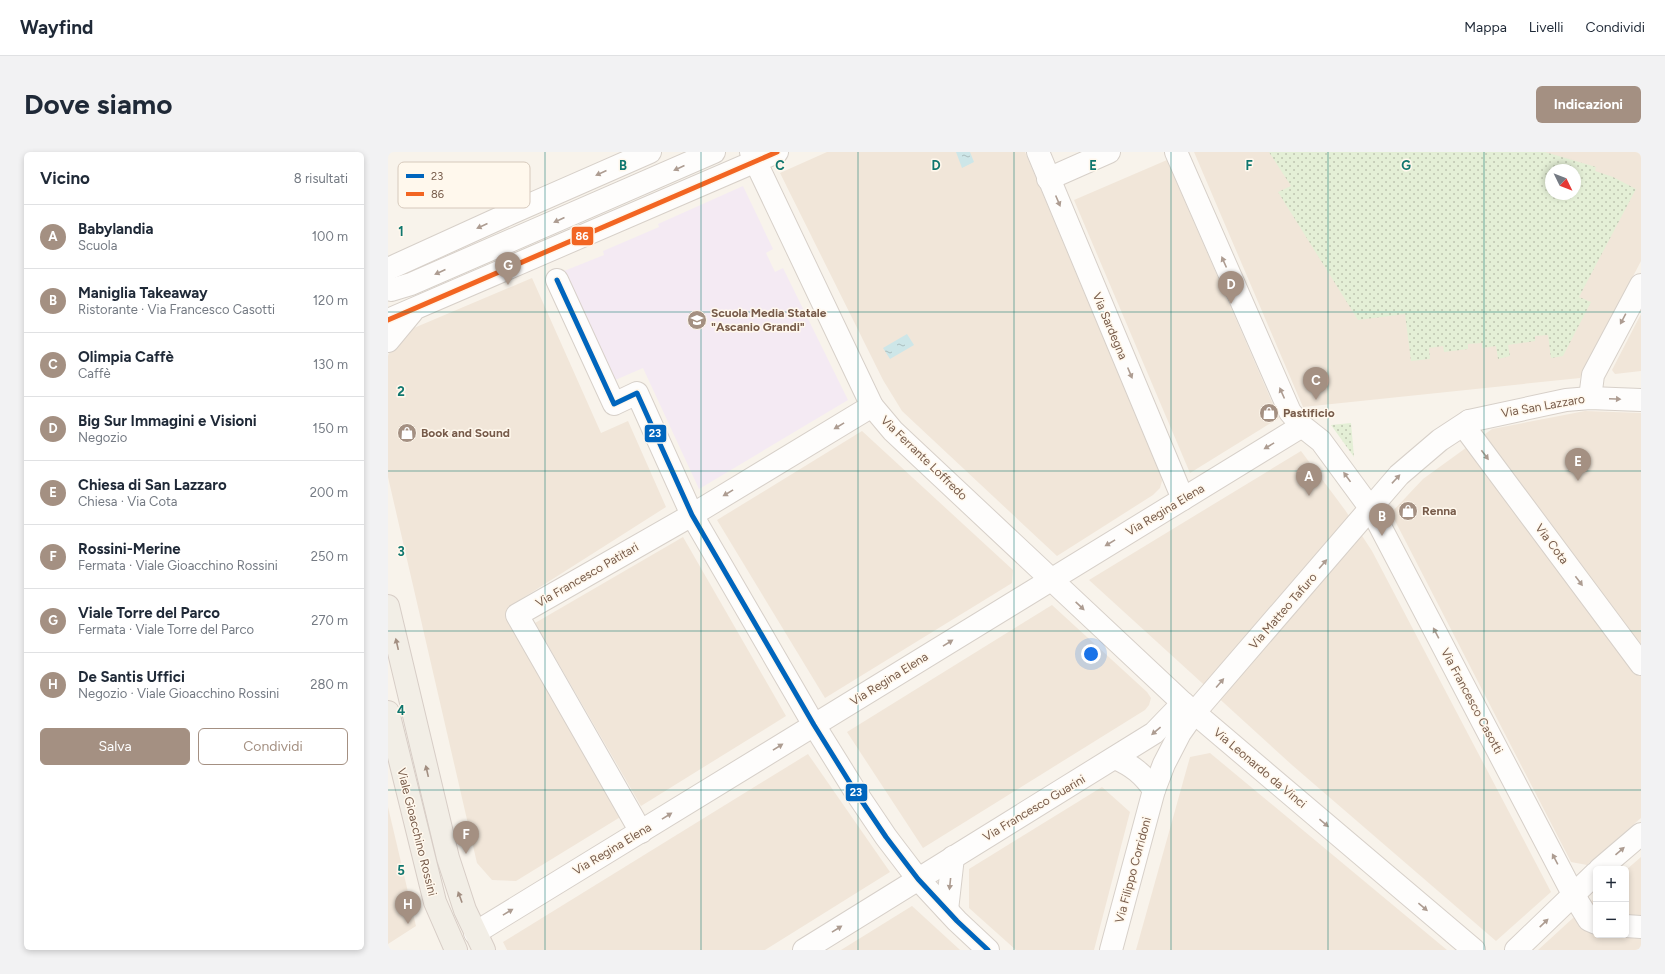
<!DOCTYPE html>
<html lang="it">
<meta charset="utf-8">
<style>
:root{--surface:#fff;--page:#f2f2f3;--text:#1f2937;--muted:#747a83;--line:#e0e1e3;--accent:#a49082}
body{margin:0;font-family:Figtree,sans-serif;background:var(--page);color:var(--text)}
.controls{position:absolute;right:12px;bottom:12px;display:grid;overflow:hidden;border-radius:6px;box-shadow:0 2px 6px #0003}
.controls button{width:36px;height:36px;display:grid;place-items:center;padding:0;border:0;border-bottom:1px solid var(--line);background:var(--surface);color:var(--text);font:20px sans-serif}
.compass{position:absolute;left:1157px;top:12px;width:36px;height:36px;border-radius:50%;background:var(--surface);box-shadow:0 2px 6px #0003;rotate:133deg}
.you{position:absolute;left:703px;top:502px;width:14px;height:14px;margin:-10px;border:3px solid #fff;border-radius:50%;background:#1a73e8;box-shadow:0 0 0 6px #1a73e833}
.badge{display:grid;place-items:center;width:26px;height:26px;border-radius:50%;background:var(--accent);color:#fff;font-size:13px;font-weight:700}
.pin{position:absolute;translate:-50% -33px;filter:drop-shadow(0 1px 2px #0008)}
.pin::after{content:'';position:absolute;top:21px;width:14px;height:12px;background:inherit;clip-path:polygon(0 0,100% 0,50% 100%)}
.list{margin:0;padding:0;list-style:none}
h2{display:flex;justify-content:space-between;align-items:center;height:52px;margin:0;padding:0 16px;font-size:17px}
h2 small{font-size:13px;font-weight:400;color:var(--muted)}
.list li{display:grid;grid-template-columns:26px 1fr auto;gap:12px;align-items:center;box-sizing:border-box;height:64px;padding:0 16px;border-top:1px solid var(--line)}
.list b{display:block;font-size:15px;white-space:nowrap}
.list p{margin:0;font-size:13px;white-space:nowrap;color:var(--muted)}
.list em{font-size:13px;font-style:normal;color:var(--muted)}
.actions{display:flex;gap:8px;padding:12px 16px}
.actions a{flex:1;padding:9px 0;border:1px solid var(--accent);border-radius:6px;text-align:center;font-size:14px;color:var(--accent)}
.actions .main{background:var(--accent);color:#fff}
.map{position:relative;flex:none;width:1253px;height:798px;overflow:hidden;border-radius:6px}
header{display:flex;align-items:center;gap:24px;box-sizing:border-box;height:56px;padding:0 20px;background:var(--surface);border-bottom:1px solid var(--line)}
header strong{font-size:19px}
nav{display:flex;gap:22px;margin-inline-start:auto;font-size:14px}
.intro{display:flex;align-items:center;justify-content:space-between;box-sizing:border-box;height:96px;padding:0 24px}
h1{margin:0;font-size:28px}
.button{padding:10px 18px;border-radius:6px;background:var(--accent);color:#fff;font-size:14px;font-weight:700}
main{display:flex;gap:24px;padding:0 24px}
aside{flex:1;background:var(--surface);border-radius:6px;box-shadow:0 2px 6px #0003}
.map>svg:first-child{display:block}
</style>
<header>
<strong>Wayfind</strong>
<nav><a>Mappa</a><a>Livelli</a><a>Condividi</a></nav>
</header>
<div class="intro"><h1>Dove siamo</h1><a class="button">Indicazioni</a></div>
<main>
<aside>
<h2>Vicino<small>8 risultati</small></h2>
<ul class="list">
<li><span class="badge">A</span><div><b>Babylandia</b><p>Scuola</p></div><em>100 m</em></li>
<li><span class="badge">B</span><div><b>Maniglia Takeaway</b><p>Ristorante · Via Francesco Casotti</p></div><em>120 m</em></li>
<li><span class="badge">C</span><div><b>Olimpia Caffè</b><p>Caffè</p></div><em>130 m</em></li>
<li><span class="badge">D</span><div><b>Big Sur Immagini e Visioni</b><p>Negozio</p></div><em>150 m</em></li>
<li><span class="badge">E</span><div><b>Chiesa di San Lazzaro</b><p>Chiesa · Via Cota</p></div><em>200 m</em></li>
<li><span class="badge">F</span><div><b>Rossini-Merine</b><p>Fermata · Viale Gioacchino Rossini</p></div><em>250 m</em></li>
<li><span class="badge">G</span><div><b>Viale Torre del Parco</b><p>Fermata · Viale Torre del Parco</p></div><em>270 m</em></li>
<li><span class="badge">H</span><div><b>De Santis Uffici</b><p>Negozio · Viale Gioacchino Rossini</p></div><em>280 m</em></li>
</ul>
<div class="actions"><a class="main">Salva</a><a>Condividi</a></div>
</aside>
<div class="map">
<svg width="1253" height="798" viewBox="0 0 1253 798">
<defs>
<pattern id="grass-dots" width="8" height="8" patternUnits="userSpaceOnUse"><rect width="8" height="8" fill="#e4efd6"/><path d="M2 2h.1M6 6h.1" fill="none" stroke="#bec5b0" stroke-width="1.8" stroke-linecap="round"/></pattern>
<pattern id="water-ripples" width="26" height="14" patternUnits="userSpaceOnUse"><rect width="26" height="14" fill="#cde6e8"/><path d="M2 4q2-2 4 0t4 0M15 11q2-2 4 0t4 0" fill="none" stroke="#abbdbe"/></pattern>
</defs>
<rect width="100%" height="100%" fill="#f8f3eb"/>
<g fill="#f1e6d9" fill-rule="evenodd">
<path d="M 439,0 L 637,0 L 773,322 L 774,329 L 772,336 L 765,343 L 669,404 L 514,259 L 495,228 L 392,21 Z"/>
<path d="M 806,0 L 1253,0 L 1253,109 L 1192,226 L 915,255 ZM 1163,18 L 1187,18 L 1187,42 L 1163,42 Z"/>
<path d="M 779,8 L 891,266 L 802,321 L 686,48 Z"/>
<path d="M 144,126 L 213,281 L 240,269 L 278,355 L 127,451 L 127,476 L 234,664 L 128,729 L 104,728 L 89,711 L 0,325 L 0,204 L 7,184 Z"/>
<path d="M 1253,162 L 1253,219 L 1227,222 L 1224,218 Z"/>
<path d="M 1197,259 L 1253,261 L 1253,666 L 1199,713 L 1183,710 L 1003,361 L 1035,327 L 1104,277 Z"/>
<path d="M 474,279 L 625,418 L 624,431 L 437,546 L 329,368 Z"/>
<path d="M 913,299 L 957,358 L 984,399 L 1163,740 L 1108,789 L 904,613 L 701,428 Z"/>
<path d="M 295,385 L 398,564 L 253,654 L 147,471 Z"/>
<path d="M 664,453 L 759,540 L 763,546 L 761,553 L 757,558 L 535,696 L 459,580 Z"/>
<path d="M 822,601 L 1059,798 L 748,798 L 802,605 Z"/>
<path d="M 420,602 L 502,720 L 377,798 L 119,798 L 115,790 Z"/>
<path d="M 714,635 L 742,660 L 706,798 L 628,798 L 581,756 L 581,717 Z"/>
<path d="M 0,655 L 28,774 L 0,792 Z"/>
<path d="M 1253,705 L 1253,798 L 1150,798 L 1208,745 L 1208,783 L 1238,783 L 1238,718 Z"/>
<path d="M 524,754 L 572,798 L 453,798 Z"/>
</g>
<path fill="#f4eaf3" d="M 355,34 L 385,97 L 378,101 L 387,120 L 395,116 L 460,248 L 311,337 L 255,216 L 225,229 L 176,119 L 216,103 L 215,99 L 271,75 L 270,72 Z"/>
<g fill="url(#grass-dots)" fill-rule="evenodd">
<path d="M 881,0 L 1157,0 L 1208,15 L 1207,19 L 1225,25 L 1248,37 L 1191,145 L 1203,150 L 1175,204 L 1163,206 L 1160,183 L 1147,184 L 1147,189 L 1120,193 L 1122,204 L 1110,207 L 1108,194 L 1094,196 L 1094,191 L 1080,192 L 1080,197 L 1056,200 L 1055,194 L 1041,196 L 1042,207 L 1023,209 L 1017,162 L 970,168 L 890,40 L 903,34 ZM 1163,18 L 1187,18 L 1187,42 L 1163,42 Z"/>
<path d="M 963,271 L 966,305 L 943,273 Z"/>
</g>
<g fill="url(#water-ripples)">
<path d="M 568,0 L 582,0 L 586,10 L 574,16 Z"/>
<path d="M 519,182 L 526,193 L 502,207 L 495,196 Z"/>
</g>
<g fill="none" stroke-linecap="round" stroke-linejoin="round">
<defs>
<g id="minor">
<path d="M 363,0 L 484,254 L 505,279 L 795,551 L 1086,798"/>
<path d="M 650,0 L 795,347"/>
<path d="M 788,0 L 902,260 L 914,274 L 933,289 L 983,357 L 1185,742 L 1201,768 L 1208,771"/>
<path d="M 660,27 L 721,0"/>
<path d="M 0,117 L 123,61 L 262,0"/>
<path d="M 169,128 L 226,252 L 249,241 L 304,363 L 426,573 L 467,639 L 498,685 L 530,727 L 569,769 L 600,798"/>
<path d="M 0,137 L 3,138 L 23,132 L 326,0"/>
<path d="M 0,168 L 389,0"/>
<path d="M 0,189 L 24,160"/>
<path d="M 1202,246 L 1205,223 L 1253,133"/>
<path d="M 1081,269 L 1081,281 L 1253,512"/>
<path d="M 727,606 C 745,614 755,622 766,638"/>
<path d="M 253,680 L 129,463 L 304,363 L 484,254"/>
<path d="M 1212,717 L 1253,682"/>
<path d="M 559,758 L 565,705"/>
<path d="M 1238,774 L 1253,775"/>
<path d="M 87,781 L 914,274"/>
<path d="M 416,798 L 766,581 L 795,551"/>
<path d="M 723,798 L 766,638 L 776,612 L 792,581 L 806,561 L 1011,323 L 1052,288 L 1081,269 L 1178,248 L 1202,246 L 1253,248"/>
<path d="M 1128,798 L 1208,721"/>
</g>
<g id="major">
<path d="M 0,454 L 60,706 L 77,758 L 96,798"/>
<path d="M 0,560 L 47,750 L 68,798"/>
</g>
</defs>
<use href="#minor" stroke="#d7d0c9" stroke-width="24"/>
<use href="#major" stroke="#d7cdc6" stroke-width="24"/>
<use href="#minor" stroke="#fefdfc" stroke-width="22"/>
<use href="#major" stroke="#f2eee6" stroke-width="22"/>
<defs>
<path id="bus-1" d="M 169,128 L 226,252 L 249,241 L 304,363 L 426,573 L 467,639 L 498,685 L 530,727 L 569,769 L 600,798"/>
<path id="bus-2" d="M 0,168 L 389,0"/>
</defs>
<use href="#bus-1" stroke="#fff8ed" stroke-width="8"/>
<use href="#bus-2" stroke="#fff8ed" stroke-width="8"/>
<use href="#bus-1" stroke="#0065bd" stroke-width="5"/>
<use href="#bus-2" stroke="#f26522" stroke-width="5"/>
</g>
<defs><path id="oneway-solid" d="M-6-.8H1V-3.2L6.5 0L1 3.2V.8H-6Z"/></defs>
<g fill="#ad9c91">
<use href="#oneway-solid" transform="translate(291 16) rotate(156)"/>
<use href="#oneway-solid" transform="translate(213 21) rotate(156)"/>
<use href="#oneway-solid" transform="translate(670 49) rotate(67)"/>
<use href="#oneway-solid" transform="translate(171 68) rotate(156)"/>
<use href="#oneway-solid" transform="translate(94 74) rotate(156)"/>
<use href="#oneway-solid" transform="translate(836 110) rotate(-114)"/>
<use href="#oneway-solid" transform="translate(52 120) rotate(156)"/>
<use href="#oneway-solid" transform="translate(1235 167) rotate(118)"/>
<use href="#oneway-solid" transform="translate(742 221) rotate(67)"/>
<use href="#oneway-solid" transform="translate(894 241) rotate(-114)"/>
<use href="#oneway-solid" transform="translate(1227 247) rotate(3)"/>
<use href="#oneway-solid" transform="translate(451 274) rotate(149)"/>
<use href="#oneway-solid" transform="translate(881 294) rotate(149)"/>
<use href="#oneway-solid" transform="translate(1097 303) rotate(53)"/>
<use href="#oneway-solid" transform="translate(959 325) rotate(-126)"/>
<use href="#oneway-solid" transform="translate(1008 327) rotate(-47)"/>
<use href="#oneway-solid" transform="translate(340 341) rotate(149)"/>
<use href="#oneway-solid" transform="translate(722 391) rotate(149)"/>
<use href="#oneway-solid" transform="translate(935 412) rotate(-49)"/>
<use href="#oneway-solid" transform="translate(1191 429) rotate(53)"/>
<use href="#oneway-solid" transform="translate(692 454) rotate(43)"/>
<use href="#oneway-solid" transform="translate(1048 481) rotate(-118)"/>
<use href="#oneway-solid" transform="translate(560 491) rotate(-32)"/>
<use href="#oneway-solid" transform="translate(832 531) rotate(-49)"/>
<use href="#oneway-solid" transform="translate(768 579) rotate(140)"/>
<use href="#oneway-solid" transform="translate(390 595) rotate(-32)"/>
<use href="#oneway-solid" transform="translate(279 664) rotate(-32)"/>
<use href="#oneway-solid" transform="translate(936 671) rotate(40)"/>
<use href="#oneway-solid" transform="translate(1232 699) rotate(-41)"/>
<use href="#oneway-solid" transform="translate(1167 707) rotate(-118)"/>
<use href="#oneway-solid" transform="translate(562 732) rotate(96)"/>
<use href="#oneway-solid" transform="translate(1035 755) rotate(40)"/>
<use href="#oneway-solid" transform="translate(120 760) rotate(-31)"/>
<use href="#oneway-solid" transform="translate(1156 771) rotate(-44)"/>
<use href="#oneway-solid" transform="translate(449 777) rotate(-32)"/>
</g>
<g fill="#a28e81">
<use href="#oneway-solid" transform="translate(9 492) rotate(-103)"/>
<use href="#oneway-solid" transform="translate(39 619) rotate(-103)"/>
<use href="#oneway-solid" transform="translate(72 745) rotate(-110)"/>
</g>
<path fill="none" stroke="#0f766e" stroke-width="1" stroke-opacity="0.55" d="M 157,0 L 157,798M 313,0 L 313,798M 470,0 L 470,798M 626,0 L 626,798M 783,0 L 783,798M 940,0 L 940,798M 1096,0 L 1096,798M 0,160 L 1253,160M 0,319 L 1253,319M 0,479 L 1253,479M 0,638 L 1253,638"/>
<defs>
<symbol id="school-disc" viewBox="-11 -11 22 22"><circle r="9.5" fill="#a49082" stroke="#fff8ed"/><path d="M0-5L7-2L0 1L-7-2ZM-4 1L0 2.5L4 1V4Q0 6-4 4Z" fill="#fff"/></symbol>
<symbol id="shop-disc" viewBox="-11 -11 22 22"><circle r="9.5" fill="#a49082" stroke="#fff8ed"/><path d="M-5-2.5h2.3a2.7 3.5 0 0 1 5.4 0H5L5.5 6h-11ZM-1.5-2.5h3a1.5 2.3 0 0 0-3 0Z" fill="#fff"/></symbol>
</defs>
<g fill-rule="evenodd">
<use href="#school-disc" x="298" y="157" width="22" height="22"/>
<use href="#shop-disc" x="870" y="250" width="22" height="22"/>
<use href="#shop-disc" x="8" y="270" width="22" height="22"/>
<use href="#shop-disc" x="1009" y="348" width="22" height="22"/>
</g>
<g text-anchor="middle" stroke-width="3" stroke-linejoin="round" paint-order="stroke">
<g font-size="12" font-weight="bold" fill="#775b4a" stroke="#fff8ed" text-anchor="start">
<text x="323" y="165">Scuola Media Statale<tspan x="323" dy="14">"Ascanio Grandi"</tspan></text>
<text x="895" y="265">Pastificio</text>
<text x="33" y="285">Book and Sound</text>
<text x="1034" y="363">Renna</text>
</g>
<g font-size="12" fill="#775b4a" stroke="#fff8ed">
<text transform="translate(722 174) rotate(67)" y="4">Via Sardegna</text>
<text transform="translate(1155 254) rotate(-10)" y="4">Via San Lazzaro</text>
<text transform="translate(536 306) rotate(44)" y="4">Via Ferrante Loffredo</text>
<text transform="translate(777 358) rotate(-31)" y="4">Via Regina Elena</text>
<text transform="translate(1164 392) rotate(53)" y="4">Via Cota</text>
<text transform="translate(199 423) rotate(-30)" y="4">Via Francesco Patitari</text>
<text transform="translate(895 459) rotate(-49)" y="4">Via Matteo Tafuro</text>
<text transform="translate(501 527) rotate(-32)" y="4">Via Regina Elena</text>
<text transform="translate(1084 549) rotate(62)" y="4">Via Francesco Casotti</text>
<text transform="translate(872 616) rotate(40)" y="4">Via Leonardo da Vinci</text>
<text transform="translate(646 656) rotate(-31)" y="4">Via Francesco Guarini</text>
<text transform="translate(29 680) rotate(76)" y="4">Viale Gioacchino Rossini</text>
<text transform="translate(224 697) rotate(-31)" y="4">Via Regina Elena</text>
<text transform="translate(745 718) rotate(-75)" y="4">Via Filippo Corridoni</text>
</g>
</g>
<rect x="10" y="10" width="132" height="46" rx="6" fill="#fff8ed" stroke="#d6c9bc" stroke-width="1"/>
<rect x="18" y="22" width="18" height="4" fill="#0065bd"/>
<rect x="18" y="40" width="18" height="4" fill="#f26522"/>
<g font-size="11" fill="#775b4a">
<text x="43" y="28">23</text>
<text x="43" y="46">86</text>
</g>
<g font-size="13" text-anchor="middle" font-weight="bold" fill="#0f766e" stroke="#fff8ed" stroke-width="3" stroke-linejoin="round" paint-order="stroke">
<text x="235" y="18">B</text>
<text x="392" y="18">C</text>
<text x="548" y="18">D</text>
<text x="705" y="18">E</text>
<text x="861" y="18">F</text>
<text x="1018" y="18">G</text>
<text x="13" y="84">1</text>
<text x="13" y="244">2</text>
<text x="13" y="404">3</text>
<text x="13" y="563">4</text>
<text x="13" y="723">5</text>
</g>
<g stroke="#fff8ed" stroke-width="1.5">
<rect x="183" y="74" width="23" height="20" rx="4" fill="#f26522"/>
<rect x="256" y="272" width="23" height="19" rx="4" fill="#0065bd"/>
<rect x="457" y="631" width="23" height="19" rx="4" fill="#0065bd"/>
</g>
<g font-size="11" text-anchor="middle" font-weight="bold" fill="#fff">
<text x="194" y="88">86</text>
<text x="267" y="285">23</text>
<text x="468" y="644">23</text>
</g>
</svg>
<div class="controls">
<button>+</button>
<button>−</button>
</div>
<svg class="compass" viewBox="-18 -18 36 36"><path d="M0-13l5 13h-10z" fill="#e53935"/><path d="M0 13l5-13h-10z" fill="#747a83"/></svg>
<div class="you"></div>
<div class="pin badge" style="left:921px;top:344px">A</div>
<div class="pin badge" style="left:994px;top:384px">B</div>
<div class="pin badge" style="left:928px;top:248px">C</div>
<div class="pin badge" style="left:843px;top:152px">D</div>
<div class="pin badge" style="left:1190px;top:329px">E</div>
<div class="pin badge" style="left:78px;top:702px">F</div>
<div class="pin badge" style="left:120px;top:133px">G</div>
<div class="pin badge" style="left:20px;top:772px">H</div>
</div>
</main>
